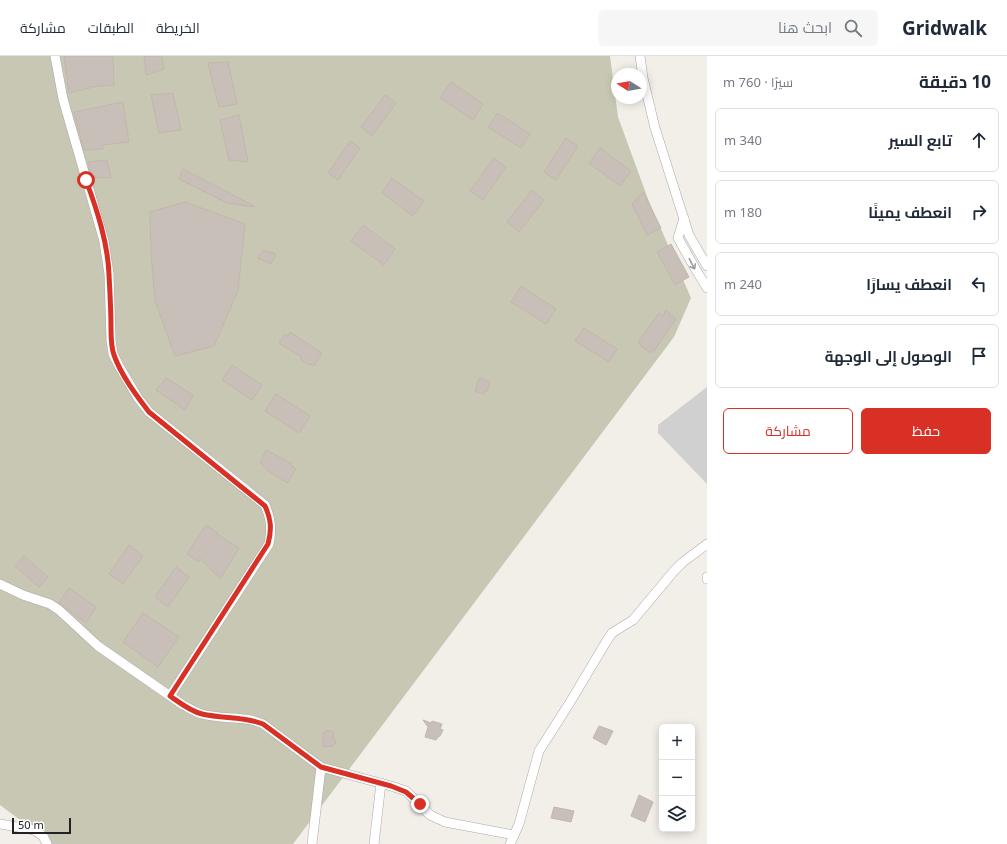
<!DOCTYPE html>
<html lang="ar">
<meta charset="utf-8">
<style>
:root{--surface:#fff;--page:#f6f6f7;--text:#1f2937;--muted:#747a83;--line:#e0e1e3;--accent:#d93025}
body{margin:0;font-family:"Noto Sans",Cairo,sans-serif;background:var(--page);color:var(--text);direction:rtl}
.controls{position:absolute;right:12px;bottom:12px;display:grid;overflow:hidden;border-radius:6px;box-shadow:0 2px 10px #0003}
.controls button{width:36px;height:36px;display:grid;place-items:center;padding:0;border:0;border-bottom:1px solid var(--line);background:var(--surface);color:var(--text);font:20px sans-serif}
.compass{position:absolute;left:611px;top:12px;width:36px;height:36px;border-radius:50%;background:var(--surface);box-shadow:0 2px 10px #0003;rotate:281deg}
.scale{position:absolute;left:12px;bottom:10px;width:59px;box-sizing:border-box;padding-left:4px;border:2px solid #222;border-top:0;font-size:11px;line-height:14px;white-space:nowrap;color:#222;-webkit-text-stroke:3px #fff;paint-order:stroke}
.stop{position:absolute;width:12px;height:12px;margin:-9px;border:3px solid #d93025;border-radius:50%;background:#fff}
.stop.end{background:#d93025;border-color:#fff;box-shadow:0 1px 4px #0008}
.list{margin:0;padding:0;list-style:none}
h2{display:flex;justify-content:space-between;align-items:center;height:52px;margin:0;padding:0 16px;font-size:17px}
h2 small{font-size:13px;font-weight:400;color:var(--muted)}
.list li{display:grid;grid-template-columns:26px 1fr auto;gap:12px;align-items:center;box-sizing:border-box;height:64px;margin:0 8px 8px;padding:0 8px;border:1px solid var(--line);border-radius:6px}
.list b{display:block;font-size:15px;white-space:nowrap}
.list em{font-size:13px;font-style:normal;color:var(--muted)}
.actions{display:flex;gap:8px;padding:12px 16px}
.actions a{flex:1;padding:9px 0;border:1px solid var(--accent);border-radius:6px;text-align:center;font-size:14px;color:var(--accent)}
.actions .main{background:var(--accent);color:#fff}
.icon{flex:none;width:22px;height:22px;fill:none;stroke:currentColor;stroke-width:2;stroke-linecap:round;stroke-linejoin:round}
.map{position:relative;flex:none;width:707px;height:788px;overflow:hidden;direction:ltr}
header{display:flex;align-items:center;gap:24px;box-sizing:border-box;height:56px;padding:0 20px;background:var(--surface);border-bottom:1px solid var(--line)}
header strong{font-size:19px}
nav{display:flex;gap:22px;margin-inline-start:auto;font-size:14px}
.search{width:280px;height:36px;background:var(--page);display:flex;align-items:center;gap:10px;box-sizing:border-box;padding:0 14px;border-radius:6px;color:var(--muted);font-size:15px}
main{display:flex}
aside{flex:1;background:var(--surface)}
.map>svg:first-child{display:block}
</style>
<header>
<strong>Gridwalk</strong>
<div class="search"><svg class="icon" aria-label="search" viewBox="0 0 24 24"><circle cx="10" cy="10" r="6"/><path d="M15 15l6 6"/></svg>ابحث هنا</div>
<nav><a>الخريطة</a><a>الطبقات</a><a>مشاركة</a></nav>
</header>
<main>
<aside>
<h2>10 دقيقة<small>سيرًا · 760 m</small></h2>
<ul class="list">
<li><svg class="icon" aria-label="ahead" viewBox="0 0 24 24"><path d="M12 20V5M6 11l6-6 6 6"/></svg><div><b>تابع السير</b></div><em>340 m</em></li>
<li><svg class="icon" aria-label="right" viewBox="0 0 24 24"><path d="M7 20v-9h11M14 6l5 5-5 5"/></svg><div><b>انعطف يمينًا</b></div><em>180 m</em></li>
<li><svg class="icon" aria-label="left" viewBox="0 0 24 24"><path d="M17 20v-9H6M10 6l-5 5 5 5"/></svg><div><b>انعطف يسارًا</b></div><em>240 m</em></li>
<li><svg class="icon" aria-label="arrive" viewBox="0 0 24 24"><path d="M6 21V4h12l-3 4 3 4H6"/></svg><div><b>الوصول إلى الوجهة</b></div></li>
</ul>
<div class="actions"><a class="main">حفظ</a><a>مشاركة</a></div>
</aside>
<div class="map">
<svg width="707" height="788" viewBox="0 0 707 788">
<rect width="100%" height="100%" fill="#f2efe9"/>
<path fill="#d0d0d0" d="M 707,331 L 707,428 L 658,377 L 658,369 Z"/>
<path fill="#c7c7b4" d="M 0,0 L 610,0 L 618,61 L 648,143 L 691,242 L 674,281 L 293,788 L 52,788 L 0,749 Z"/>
<g fill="#c7bfb8" stroke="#c4b6ab">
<path d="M 68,0 L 113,0 L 114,29 L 90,31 L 90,32 L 69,37 L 64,1 Z"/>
<path d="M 144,0 L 162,0 L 164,13 L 146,19 Z"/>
<path d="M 228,6 L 237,48 L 219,51 L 208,7 Z"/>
<path d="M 451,26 L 483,48 L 473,64 L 440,42 Z"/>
<path d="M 173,37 L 181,74 L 159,77 L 151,39 Z"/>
<path d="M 385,39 L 396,47 L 372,80 L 361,71 Z"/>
<path d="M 123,46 L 129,86 L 102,89 L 103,93 L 84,94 L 74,56 Z"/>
<path d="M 498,57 L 530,78 L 521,92 L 488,71 Z"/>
<path d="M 239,59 L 248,106 L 229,104 L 220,64 Z"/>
<path d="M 566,82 L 578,90 L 556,124 L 544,116 Z"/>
<path d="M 350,85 L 360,92 L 338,124 L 328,117 Z"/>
<path d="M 600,92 L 631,115 L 620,130 L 589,107 Z"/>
<path d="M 494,102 L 506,111 L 483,144 L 470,135 Z"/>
<path d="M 107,104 L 111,122 L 92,121 L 88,106 Z"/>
<path d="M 183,113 L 254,150 L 254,151 L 227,147 L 179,123 Z"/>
<path d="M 392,122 L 424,145 L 413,160 L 382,137 Z"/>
<path d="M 532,134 L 544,144 L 519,176 L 507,166 Z"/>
<path d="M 643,136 L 661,172 L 647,179 L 632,148 Z"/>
<path d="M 185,146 L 245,168 L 238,235 L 214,290 L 175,300 L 155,245 L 151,197 L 150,156 Z"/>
<path d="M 363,169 L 395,193 L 384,209 L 351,185 Z"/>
<path d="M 671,188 L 689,221 L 675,229 L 657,196 Z"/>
<path d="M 263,194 L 276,198 L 271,208 L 258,202 Z"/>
<path d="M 521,230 L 556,253 L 546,268 L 511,246 Z"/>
<path d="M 666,254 L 676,263 L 654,295 L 652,294 L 651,297 L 641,290 L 641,289 L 638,286 L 659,257 L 663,260 Z"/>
<path d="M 584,272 L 617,293 L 609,306 L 575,285 Z"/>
<path d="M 290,276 L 322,297 L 314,310 L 311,308 L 309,309 L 301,304 L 301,301 L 279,287 L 285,278 L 288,280 Z"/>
<path d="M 232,309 L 262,329 L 252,344 L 222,324 Z"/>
<path d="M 166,322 L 193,339 L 185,354 L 156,334 Z"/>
<path d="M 479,322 L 490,326 L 487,335 L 485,335 L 484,338 L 475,335 Z"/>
<path d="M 276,338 L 310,360 L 299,377 L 265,355 Z"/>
<path d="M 266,394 L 291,407 L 291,409 L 296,413 L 287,427 L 267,414 L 260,407 Z"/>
<path d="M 206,469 L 218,477 L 217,478 L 239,492 L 220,523 L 201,503 L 199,506 L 187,498 Z"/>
<path d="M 129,489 L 143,500 L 123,528 L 109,518 Z"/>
<path d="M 24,500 L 48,521 L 39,531 L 15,510 Z"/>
<path d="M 176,511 L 189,521 L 168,551 L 155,541 Z"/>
<path d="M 69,532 L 96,551 L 86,567 L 59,547 Z"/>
<path d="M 143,557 L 179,581 L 158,611 L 123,586 Z"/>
<path d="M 423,664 L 431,667 L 432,665 L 442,668 L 440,673 L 443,674 L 440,680 L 438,681 L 436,684 L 425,681 L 428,671 Z"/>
<path d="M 599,670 L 613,675 L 606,689 L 593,682 Z"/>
<path d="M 326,674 L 334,676 L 333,683 L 335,684 L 336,687 L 333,690 L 323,691 L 323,677 L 326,676 Z"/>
<path d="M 639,739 L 653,746 L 645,766 L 631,760 Z"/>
<path d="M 554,751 L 574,755 L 571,766 L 551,762 Z"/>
</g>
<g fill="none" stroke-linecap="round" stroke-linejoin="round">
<defs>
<g id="minor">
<path d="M 55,0 L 63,43 L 104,185 L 109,218 L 111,284 L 113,298 L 119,310 L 138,342 L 149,356 L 265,449 C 271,463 272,473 269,488 L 170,640"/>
<path d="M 640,0 L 643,22 L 655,72 L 689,179 L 707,210"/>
<path d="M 684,162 L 678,182 L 696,214 L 707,232"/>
<path d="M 707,521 L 707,523"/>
<path d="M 0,528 L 23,539 L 50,548 L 59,554 L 98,590 L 183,649 C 189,652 195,656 202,658 C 223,664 243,659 263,668 L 321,711 L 391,730 L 406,735 L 430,759 L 445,766 L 514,779"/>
<path d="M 0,768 L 34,774 L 43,780 L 47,788"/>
<path d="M 312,788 L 321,711"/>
<path d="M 374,788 L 381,727"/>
<path d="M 510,788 L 519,768 L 539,695 L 569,648 L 606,586 L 612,577 L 633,564 L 674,515 L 683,506 L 707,488"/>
</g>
</defs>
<use href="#minor" stroke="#a9a9a9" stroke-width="10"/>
<use href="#minor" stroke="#fff" stroke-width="9"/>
</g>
<defs><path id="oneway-shaft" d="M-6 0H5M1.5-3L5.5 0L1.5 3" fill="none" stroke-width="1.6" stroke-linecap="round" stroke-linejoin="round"/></defs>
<use stroke="#9c9c9c" href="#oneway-shaft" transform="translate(692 208) rotate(62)"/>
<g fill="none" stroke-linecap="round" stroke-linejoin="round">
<path stroke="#d93025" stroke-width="5" d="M 86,124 C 97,154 108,187 109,219 C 110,237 111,254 111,272 C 111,280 111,291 114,299 C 121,319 136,339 149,356 L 265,450 C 271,463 272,473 268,488 L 170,640 C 180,647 190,655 202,658 C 223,663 243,660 263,668 L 321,711 L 391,730 L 406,736 L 420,748"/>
</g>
</svg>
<div class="controls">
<button>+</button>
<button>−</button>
<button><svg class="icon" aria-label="layers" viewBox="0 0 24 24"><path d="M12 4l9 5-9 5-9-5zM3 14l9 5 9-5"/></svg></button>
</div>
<svg class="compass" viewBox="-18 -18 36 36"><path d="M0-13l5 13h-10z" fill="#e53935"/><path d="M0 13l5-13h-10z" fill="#747a83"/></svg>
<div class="scale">50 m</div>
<div class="stop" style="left:86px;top:124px"></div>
<div class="stop end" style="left:420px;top:748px"></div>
</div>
</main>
